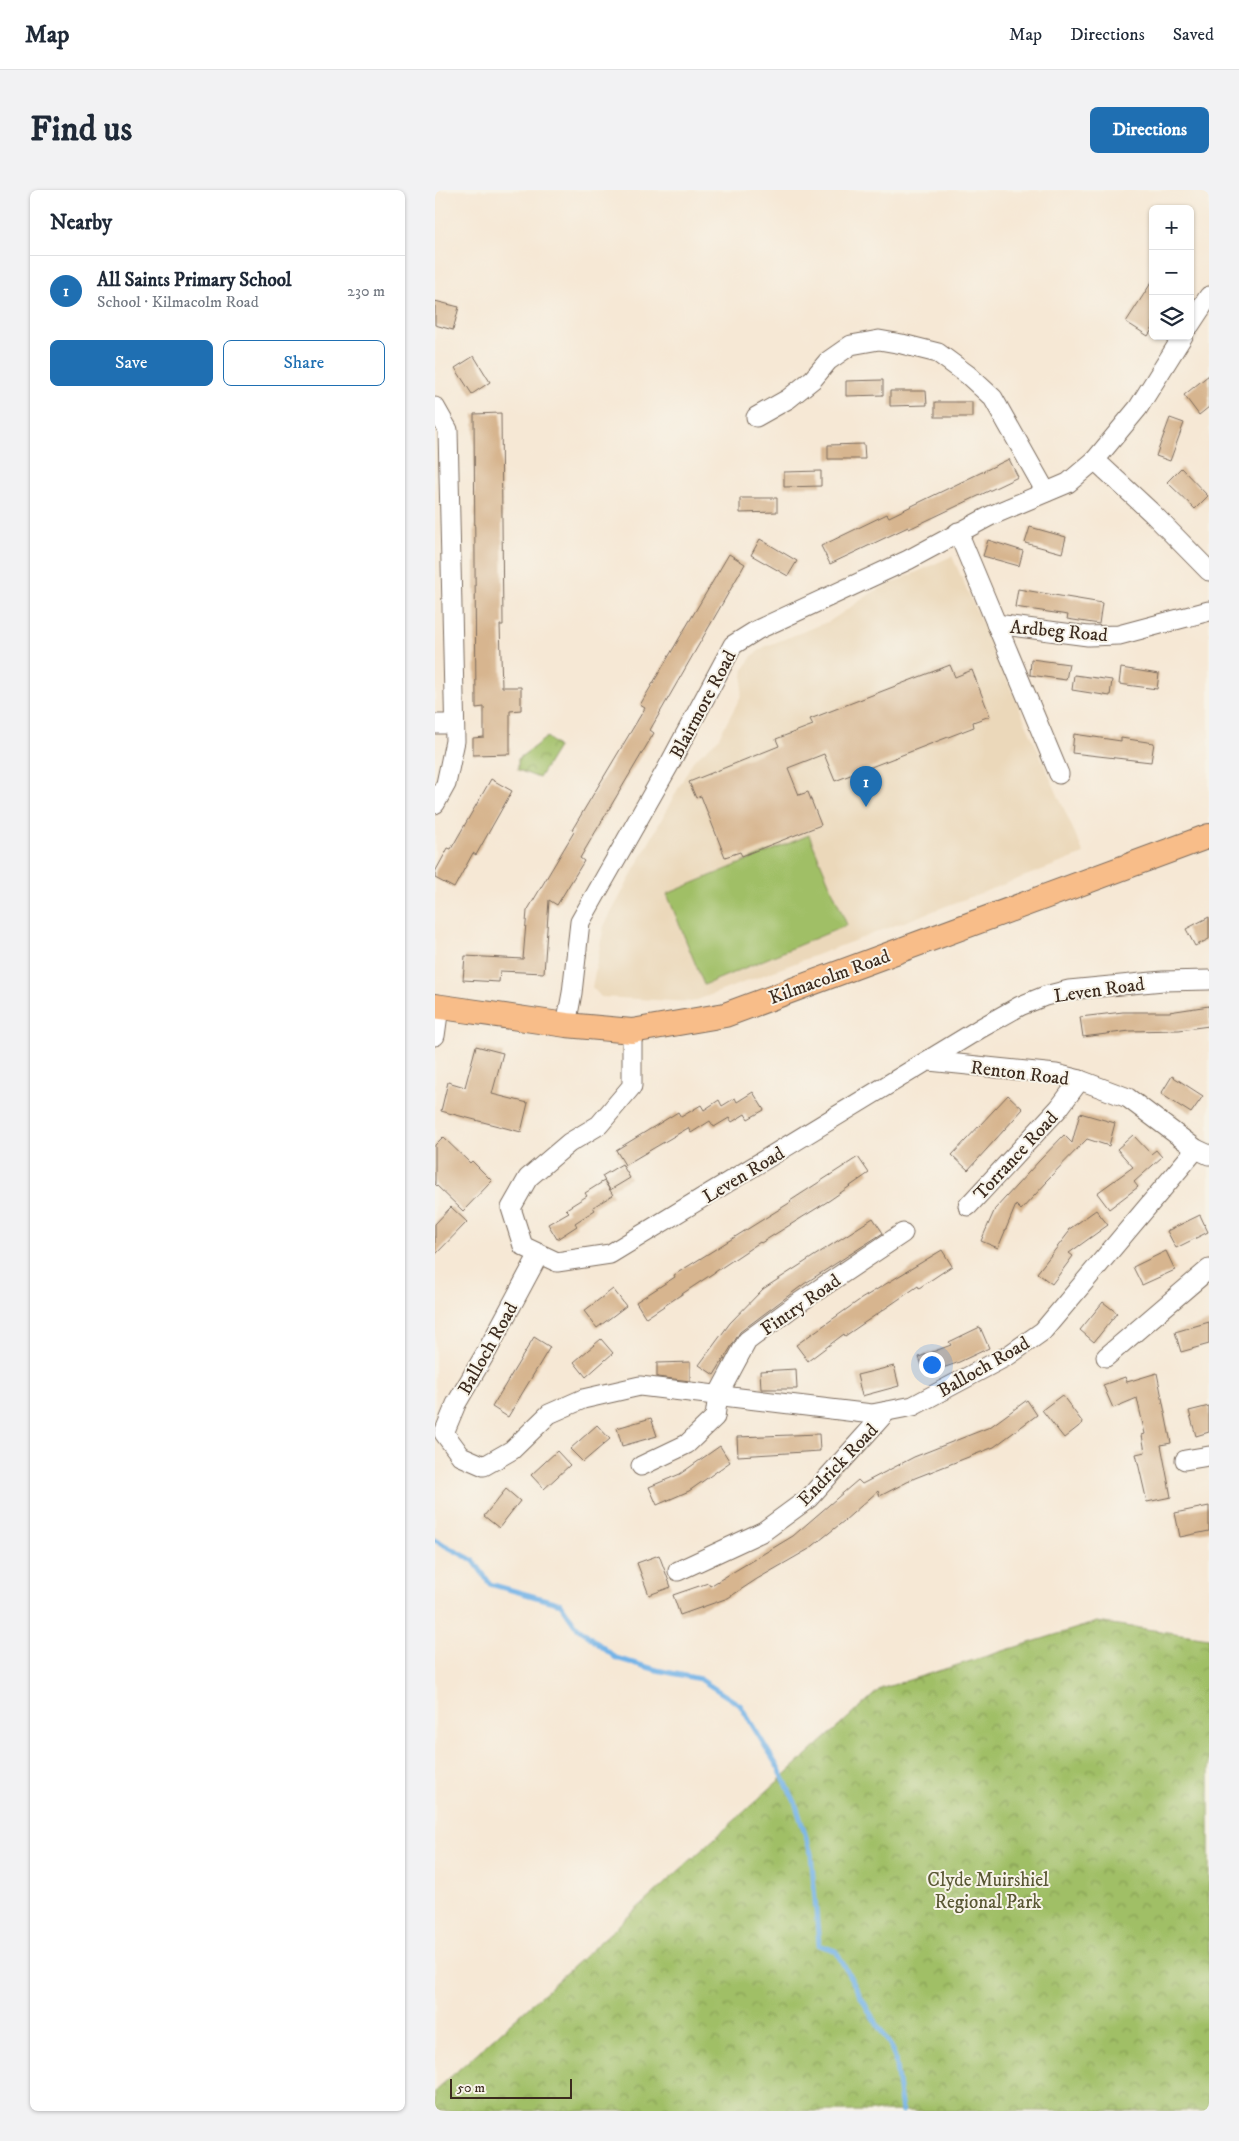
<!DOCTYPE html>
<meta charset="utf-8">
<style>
:root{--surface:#fff;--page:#f2f2f3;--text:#1f2937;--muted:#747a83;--line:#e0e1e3;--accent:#1f6fb2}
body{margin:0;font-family:"IM FELL DW Pica",serif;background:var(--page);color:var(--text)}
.controls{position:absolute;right:15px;top:15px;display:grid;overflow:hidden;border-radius:8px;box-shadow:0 1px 4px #0004}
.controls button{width:45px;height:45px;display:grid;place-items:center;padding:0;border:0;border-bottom:1px solid var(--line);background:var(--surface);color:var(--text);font:25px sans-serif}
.scale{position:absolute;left:15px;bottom:12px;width:122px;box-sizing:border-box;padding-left:5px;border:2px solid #3b2a1e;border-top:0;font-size:14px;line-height:18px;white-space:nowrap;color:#3b2a1e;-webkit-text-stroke:4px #f7f3e8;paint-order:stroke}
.you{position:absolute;left:496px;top:1174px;width:18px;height:18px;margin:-12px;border:4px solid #fff;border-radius:50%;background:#1a73e8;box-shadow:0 0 0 8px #1a73e833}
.badge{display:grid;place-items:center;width:32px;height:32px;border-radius:50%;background:var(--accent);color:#fff;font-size:16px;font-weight:700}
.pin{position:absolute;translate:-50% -41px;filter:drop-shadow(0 1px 2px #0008)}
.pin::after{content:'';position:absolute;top:26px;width:18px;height:15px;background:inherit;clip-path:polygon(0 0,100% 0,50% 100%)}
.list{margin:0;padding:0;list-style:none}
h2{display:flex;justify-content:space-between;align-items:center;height:65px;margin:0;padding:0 20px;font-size:21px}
h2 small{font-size:16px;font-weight:400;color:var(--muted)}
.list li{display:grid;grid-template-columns:32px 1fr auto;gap:15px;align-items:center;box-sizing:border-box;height:70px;padding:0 20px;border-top:1px solid var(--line)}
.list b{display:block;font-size:19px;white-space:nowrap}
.list p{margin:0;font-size:16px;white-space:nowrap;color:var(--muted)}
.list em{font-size:16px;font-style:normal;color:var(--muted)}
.actions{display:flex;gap:10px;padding:15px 20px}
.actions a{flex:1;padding:11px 0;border:1px solid var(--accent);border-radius:8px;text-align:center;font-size:18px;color:var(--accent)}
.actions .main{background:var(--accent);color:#fff}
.icon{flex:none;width:28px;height:28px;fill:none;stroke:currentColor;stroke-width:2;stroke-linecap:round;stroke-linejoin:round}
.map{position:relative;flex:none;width:774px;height:1921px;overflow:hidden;border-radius:8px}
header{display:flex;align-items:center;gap:30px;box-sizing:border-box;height:70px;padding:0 25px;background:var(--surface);border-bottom:1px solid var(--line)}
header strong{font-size:24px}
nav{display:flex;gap:28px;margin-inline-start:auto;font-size:18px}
.intro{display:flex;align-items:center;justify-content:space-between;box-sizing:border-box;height:120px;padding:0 30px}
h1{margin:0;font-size:35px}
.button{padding:12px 22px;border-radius:8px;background:var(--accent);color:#fff;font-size:18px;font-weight:700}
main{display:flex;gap:30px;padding:0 30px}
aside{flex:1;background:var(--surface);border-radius:8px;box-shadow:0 1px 4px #0004}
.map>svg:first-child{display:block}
</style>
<header>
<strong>Map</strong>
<nav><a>Map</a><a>Directions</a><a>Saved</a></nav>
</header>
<div class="intro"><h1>Find us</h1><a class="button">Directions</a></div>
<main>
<aside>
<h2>Nearby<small></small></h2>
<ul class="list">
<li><span class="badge">1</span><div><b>All Saints Primary School</b><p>School · Kilmacolm Road</p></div><em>230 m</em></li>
</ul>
<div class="actions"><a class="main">Save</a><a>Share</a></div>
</aside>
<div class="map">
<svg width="774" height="1921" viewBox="0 0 774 1921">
<defs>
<pattern id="park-crowns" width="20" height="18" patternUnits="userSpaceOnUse" patternTransform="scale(1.25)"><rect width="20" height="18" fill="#a0bf66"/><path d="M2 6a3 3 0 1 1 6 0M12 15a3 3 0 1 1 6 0" fill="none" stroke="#849b53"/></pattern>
</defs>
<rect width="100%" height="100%" fill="#f7f3e8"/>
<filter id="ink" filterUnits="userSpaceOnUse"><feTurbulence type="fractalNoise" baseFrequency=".02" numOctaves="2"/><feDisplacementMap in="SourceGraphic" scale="10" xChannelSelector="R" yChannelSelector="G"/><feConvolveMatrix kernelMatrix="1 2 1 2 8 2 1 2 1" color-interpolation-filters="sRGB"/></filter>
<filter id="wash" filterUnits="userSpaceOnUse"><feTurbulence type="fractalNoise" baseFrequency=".0096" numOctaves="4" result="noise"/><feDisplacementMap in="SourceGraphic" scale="20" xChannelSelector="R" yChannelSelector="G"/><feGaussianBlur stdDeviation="1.12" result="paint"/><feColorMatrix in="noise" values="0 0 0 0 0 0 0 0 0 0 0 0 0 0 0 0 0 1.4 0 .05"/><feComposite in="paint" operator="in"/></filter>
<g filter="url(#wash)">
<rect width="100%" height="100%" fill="#f6e8d5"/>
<path fill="#ebd8ba" d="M 517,366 L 649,664 L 257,812 L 166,807 L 157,797 L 169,736 L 258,571 L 283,549 L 306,506 L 309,479 L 317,466 L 329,457 L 395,431 L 438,402 Z"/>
<g fill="url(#park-crowns)" stroke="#6e7442">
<path d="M 112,547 L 123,557 L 104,588 L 83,580 L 83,569 Z"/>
<path d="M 662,1432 L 774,1448 L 774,1921 L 0,1921 L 0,1901 L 445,1499 Z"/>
</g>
<path fill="#a0bf66" stroke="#6e7442" d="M 374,645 L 412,735 L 269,795 L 232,704 Z"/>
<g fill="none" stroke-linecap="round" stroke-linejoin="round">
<path stroke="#73b3e7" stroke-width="5" d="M 0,1350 L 39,1371 L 55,1394 L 126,1414 L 141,1436 L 181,1468 L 222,1480 L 265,1489 L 305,1515 L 344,1579 L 360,1612 L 376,1663 L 384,1755 L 401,1761 L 432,1818 L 455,1855 L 460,1869 L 467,1921"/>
</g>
<g id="blocks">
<g fill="#d7b58f">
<path d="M 718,90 L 718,138 L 713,146 L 691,132 Z"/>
<path d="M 0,111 L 24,117 L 18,140 L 0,135 Z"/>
<path d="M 39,166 L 55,192 L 37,204 L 20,178 Z"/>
<path d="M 774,185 L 774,217 L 764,225 L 749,205 Z"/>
<path d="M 448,190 L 448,205 L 411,206 L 411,191 Z"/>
<path d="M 455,201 L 491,201 L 492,215 L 455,216 Z"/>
<rect x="500" y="212" width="37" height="15"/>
<path d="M 66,223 L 68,435 L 65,435 L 67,497 L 86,497 L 86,520 L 75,521 L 75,564 L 38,565 L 38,548 L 49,547 L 49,517 L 41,518 L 39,224 Z"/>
<path d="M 735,228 L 749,233 L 735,271 L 721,266 Z"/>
<path d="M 429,254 L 430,269 L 393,269 L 393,255 Z"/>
<path d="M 574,269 L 583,287 L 474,339 L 473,337 L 395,374 L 386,356 L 452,324 L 454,327 Z"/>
<path d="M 746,278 L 773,306 L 760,319 L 732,292 Z"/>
<path d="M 386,281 L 386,296 L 349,297 L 349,282 Z"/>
<path d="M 305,308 L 342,308 L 342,322 L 305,323 Z"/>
<path d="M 595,337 L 631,347 L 627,363 L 590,353 Z"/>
<path d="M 325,349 L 362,371 L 353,386 L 316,365 Z"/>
<path d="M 553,350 L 588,361 L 584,376 L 548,366 Z"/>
<path d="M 294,364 L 310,374 L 215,540 L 219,543 L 145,668 L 149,671 L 122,715 L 114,710 L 109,783 L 65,781 L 64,792 L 28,790 L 30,766 L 88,769 L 92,721 L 139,642 L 137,640 L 210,518 L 205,515 Z"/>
<path d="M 583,399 L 667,413 L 664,434 L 632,429 L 633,425 L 580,417 Z"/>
<path d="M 596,469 L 634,474 L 631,490 L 595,485 Z"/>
<path d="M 515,475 L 520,487 L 537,480 L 555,526 L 538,532 L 539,537 L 400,591 L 389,564 L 353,578 L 364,605 L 373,602 L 386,635 L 307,666 L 305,662 L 290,667 L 266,606 L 261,608 L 254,592 L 344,556 L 341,549 L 378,535 L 375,529 Z"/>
<path d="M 686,478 L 724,484 L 722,499 L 684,494 Z"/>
<path d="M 639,485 L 677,490 L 675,506 L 637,500 Z"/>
<path d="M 639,544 L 686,551 L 686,548 L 719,553 L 716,572 L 637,563 Z"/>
<path d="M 56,589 L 77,601 L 41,665 L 38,663 L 19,698 L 0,688 L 0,682 L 13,658 L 16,659 Z"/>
<path d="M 774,727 L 774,749 L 760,756 L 751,739 Z"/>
<path d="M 774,816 L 774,836 L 744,840 L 695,841 L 648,847 L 645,827 L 688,822 L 734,822 Z"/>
<path d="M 41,856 L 68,863 L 57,904 L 93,913 L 86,942 L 6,921 L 13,892 L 30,897 Z"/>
<path d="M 737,886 L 768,906 L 756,923 L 726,904 Z"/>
<path d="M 318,902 L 329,920 L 313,929 L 310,924 L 297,932 L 294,928 L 279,937 L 275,931 L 256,943 L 253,938 L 190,975 L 181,960 L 243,922 L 246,927 L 266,915 L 269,920 L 284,910 L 287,916 L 300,908 L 302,912 Z"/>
<path d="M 573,905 L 588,919 L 533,980 L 517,965 Z"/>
<path d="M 645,923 L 680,933 L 674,956 L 652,949 L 611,991 L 612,992 L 586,1020 L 581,1015 L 563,1058 L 546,1051 L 560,1019 L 604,971 L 629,945 L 637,953 Z"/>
<path d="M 698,945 L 716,964 L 721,960 L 727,967 L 699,992 L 703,997 L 674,1019 L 662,1003 L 698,977 L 682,959 Z"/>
<path d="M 8,947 L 35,973 L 37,971 L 57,991 L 28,1021 L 0,994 L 0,955 Z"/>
<path d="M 423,967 L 434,983 L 395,1010 L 326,1053 L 325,1052 L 211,1128 L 201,1112 L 240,1087 L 239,1085 L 356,1012 L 355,1011 Z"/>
<path d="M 187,974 L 195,988 L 175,1000 L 167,986 Z"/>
<path d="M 169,991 L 178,1005 L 158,1017 L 160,1020 L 140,1033 L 142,1036 L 122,1049 L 113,1034 L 134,1022 L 131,1019 L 152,1006 L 150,1003 Z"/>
<path d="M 16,1017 L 32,1032 L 0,1065 L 0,1034 Z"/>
<path d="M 661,1020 L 673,1035 L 634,1063 L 638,1066 L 617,1094 L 602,1083 L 634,1042 L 633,1040 Z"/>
<path d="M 765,1025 L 773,1042 L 741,1058 L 732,1041 Z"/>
<path d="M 438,1028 L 448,1043 L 369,1094 L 305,1142 L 279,1185 L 264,1175 L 295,1133 L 328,1099 Z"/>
<path d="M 507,1060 L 517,1076 L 484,1098 L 483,1096 L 410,1146 L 409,1144 L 373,1171 L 361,1155 L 426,1109 Z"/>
<path d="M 731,1061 L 740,1080 L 707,1095 L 698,1077 Z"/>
<path d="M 178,1099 L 191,1116 L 162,1138 L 149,1121 Z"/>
<path d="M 668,1112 L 682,1123 L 659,1152 L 645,1140 Z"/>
<path d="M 774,1132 L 774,1154 L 746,1162 L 740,1142 Z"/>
<path d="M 545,1137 L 554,1158 L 522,1173 L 490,1184 L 484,1167 L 516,1155 L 514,1152 Z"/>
<path d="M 99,1147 L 115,1157 L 73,1227 L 57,1217 Z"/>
<path d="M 166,1149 L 178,1163 L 151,1187 L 139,1172 Z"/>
<path d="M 255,1172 L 255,1191 L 222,1187 L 222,1173 Z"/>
<path d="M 459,1176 L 464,1196 L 427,1206 L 422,1185 Z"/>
<path d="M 361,1179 L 362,1199 L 326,1199 L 325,1181 Z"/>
<path d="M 722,1183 L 736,1253 L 726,1255 L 736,1307 L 712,1312 L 701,1264 L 710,1262 L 707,1245 L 710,1244 L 702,1208 L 678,1218 L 668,1195 L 690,1187 L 692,1192 Z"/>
<path d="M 627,1205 L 648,1233 L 629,1248 L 607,1220 Z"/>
<path d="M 592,1210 L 602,1225 L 559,1257 L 480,1288 L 445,1306 L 443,1301 L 409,1331 L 374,1359 L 322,1389 L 293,1408 L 245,1425 L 238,1405 L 273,1393 L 275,1396 L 358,1346 L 423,1290 L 427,1294 L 479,1267 L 555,1237 Z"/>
<path d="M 774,1216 L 774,1242 L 761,1246 L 754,1221 Z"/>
<path d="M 216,1228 L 222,1246 L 187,1256 L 182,1238 Z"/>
<path d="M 162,1235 L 175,1249 L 148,1272 L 135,1259 Z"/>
<path d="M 384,1244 L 385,1261 L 303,1266 L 302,1247 Z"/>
<path d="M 285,1256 L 295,1272 L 254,1301 L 222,1315 L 214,1297 L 245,1284 Z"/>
<path d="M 122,1261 L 135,1275 L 109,1299 L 96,1285 Z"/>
<path d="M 71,1299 L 85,1311 L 64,1338 L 49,1326 Z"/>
<path d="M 774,1316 L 774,1341 L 745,1347 L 740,1323 Z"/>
<path d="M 224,1365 L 236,1397 L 214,1405 L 202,1373 Z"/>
</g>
</g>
</g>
<g filter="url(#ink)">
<use href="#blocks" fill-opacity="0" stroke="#7c6c5e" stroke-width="1"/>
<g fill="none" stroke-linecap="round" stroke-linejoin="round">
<defs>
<g id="minor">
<path d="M 755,135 L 774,106"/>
<path d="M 0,217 L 13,240 L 20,551 L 11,594 L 0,614"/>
<path d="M 321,227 L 353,209 L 378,189 L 393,171 L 416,155 L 444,150 L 467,154 L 503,163 L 533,185 L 558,208 L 611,302"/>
<path d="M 660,270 L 717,323 L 774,381"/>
<path d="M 523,342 L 624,584"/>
<path d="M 561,434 L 653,446 L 684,445 L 774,421"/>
<path d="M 0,534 L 19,534"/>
<path d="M 131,835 L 137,803 L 145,732 L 234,575 L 298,455 L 322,440 L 473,370 L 555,326 L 633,293 L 660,270 L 703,218 L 748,146"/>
<path d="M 197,841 L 197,896 L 164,935 L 134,953 L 93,988 L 76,1018 L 88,1056 L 122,1072 L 175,1064 L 546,838 L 585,816 L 610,806 L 634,800 L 728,791 L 774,790"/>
<path d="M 0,846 L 4,817"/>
<path d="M 494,871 L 621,884 L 645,890 L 693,908 L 761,959 L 774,965"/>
<path d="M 533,1016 L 624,918 L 645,890"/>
<path d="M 104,1064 L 52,1161 L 21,1214 L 9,1243 L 26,1266 L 49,1276 L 77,1260 L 114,1224 L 148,1209 L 205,1196 L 437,1224 L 478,1216 L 574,1165 L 608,1141 L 761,959"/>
<path d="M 671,1167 L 774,1079"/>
<path d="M 750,1270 L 774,1266"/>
<path d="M 206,1276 L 252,1254 L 280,1227 L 283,1205 L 312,1151 L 362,1114 L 468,1043"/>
<path d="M 243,1381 L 329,1341 L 374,1308 L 452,1221"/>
</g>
<path id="major" d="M 0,816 L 131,835 L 197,841 L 290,825 L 774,646"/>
</defs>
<use href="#minor" stroke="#7c6c5e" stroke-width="21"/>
<use href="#major" stroke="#7c6c5e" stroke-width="26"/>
<use href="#minor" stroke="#fff" stroke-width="19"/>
<use href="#major" stroke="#f8bd89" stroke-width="24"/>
</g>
</g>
<g text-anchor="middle" stroke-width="4" stroke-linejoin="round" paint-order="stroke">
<g font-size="19" fill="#3b2a1e" stroke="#f7f3e8">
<text transform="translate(624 440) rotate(5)" y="7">Ardbeg Road</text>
<text transform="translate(267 514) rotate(-62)" y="7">Blairmore Road</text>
<text transform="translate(394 786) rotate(-20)" y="7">Kilmacolm Road</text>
<text transform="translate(664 799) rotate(-8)" y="7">Leven Road</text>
<text transform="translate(585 882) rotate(7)" y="7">Renton Road</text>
<text transform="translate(580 965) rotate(-47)" y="7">Torrance Road</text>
<text transform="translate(308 984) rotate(-31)" y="7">Leven Road</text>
<text transform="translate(365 1114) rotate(-35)" y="7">Fintry Road</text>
<text transform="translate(52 1158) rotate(-61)" y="7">Balloch Road</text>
<text transform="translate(548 1176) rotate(-30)" y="7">Balloch Road</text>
<text transform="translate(402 1274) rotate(-46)" y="7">Endrick Road</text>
</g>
<g font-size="19" fill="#595734" stroke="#f7f3e8">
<text x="553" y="1696">Clyde Muirshiel<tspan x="553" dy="22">Regional Park</tspan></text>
</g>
</g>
</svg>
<div class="controls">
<button>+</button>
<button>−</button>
<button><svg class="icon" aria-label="layers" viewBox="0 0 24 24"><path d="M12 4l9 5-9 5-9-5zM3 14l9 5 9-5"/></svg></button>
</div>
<div class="scale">50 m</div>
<div class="you"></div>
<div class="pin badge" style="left:431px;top:617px">1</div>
</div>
</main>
